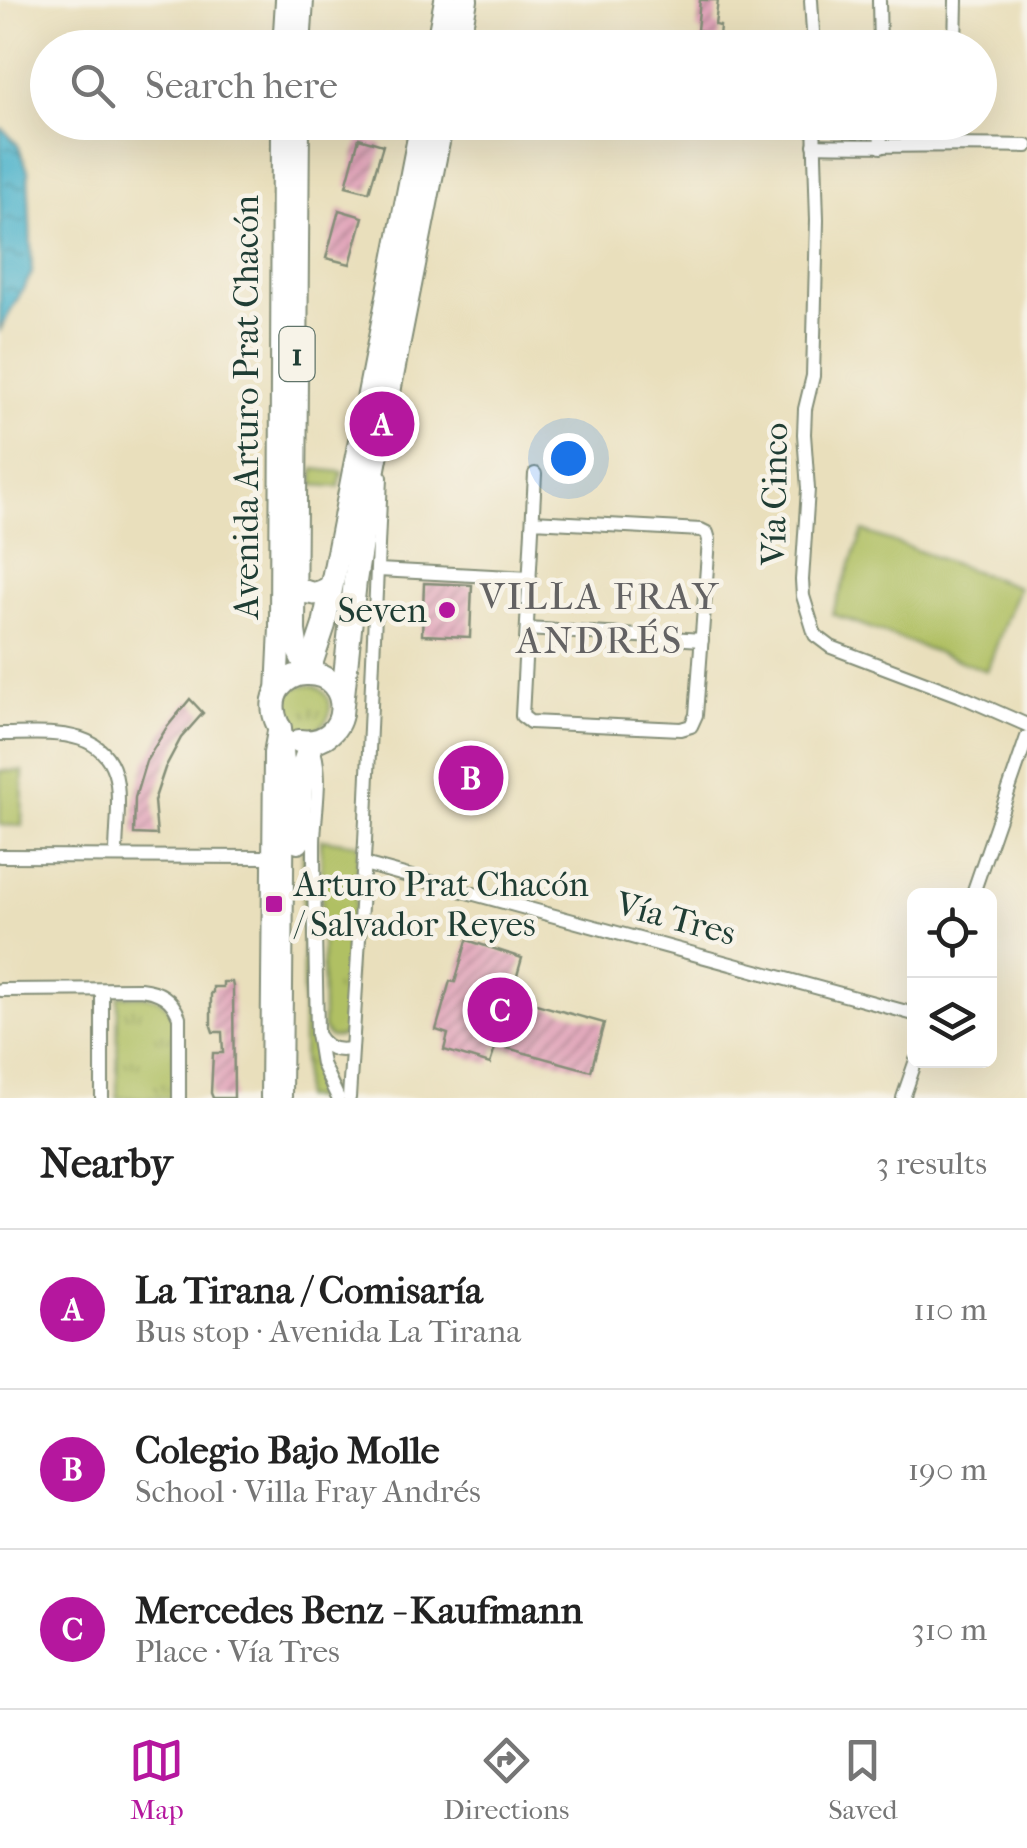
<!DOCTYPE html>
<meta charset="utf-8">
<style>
:root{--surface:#fff;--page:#f2f2f2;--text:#222;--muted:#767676;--line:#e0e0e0;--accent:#b5179e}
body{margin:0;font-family:"IM FELL French Canon",serif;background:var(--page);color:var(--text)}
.controls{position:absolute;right:30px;bottom:30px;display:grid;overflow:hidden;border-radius:15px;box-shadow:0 10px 40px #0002}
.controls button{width:90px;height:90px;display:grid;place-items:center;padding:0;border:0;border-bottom:2px solid var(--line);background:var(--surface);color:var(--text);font:50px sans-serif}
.you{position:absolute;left:568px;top:458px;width:35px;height:35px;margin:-25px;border:8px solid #fff;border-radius:50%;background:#1a73e8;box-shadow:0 0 0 15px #1a73e833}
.badge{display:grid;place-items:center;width:65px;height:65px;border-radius:50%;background:var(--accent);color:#fff;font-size:32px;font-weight:700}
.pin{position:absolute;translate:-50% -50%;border:5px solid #fff;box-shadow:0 2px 10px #0006}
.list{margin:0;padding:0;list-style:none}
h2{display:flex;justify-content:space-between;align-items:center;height:130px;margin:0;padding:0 40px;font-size:42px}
h2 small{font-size:32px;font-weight:400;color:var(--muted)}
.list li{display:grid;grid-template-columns:65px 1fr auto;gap:30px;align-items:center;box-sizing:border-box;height:160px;padding:0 40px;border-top:2px solid var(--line)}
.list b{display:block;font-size:38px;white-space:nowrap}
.list p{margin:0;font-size:32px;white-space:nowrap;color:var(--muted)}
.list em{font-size:32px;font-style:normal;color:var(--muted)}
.icon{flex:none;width:55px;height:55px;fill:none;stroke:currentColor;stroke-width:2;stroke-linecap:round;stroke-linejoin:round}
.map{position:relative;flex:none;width:1027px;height:1098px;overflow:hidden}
.search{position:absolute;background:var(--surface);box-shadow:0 10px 40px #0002;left:30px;right:30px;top:30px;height:110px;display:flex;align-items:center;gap:25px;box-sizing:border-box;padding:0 35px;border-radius:55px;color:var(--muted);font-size:38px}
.sheet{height:610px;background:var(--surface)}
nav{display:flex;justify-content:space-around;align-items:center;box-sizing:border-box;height:140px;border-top:2px solid var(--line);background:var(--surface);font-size:28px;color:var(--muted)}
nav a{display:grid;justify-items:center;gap:5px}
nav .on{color:var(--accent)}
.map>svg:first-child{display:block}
</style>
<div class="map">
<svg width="1027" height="1098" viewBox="0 0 1027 1098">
<defs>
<pattern id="grass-tufts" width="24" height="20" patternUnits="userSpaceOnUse" patternTransform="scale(2.5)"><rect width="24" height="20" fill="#b0c064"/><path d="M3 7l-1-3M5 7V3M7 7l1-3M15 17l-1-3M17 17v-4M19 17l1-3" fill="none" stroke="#8f9d53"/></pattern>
<pattern id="water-ripples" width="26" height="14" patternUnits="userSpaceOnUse" patternTransform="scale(2.5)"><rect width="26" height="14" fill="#4db3cb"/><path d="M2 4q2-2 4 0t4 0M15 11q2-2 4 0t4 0" fill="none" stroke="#3f93a6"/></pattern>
<pattern id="building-hatch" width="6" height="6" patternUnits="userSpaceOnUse" patternTransform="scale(2.5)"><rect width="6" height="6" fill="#e1a6ba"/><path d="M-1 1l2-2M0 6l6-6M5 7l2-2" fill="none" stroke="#b68898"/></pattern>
</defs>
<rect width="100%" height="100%" fill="#f7f3e8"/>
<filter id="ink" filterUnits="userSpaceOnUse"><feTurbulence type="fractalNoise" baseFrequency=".01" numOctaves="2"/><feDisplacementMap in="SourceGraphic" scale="20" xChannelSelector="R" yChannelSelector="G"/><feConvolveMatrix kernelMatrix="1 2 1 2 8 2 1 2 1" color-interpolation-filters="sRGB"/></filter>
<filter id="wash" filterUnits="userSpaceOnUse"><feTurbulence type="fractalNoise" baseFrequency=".0048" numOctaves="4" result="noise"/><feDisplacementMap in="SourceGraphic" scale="40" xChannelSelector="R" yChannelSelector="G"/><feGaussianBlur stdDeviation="2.25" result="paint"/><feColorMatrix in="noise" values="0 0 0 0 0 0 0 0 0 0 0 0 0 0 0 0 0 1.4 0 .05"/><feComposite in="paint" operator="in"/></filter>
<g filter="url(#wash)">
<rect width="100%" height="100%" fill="#e9dfbc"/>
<g fill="url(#grass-tufts)" stroke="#687e4c" stroke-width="2.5">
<path d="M 314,469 L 342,472 L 339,487 L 313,485 Z"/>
<circle cx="307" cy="708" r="23"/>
<path d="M 321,839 L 359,844 L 355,911 C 346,926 344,953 351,969 L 347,1030 C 342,1038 338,1038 329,1037 L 323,1029 Z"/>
<path d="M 303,844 L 308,844 L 310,965 L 307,972 L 306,1011 L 311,1020 L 315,1062 L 332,1098 L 303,1098 Z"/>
<path d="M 118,996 C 144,996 164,991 174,1021 L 174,1098 L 117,1098 Z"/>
</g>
<g fill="#b0c064" stroke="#687e4c" stroke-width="2.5">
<path d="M 552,30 L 589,34 L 588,47 L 550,47 Z"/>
<path d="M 863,531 L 1018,587 L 987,671 L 832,614 Z"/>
<path d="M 0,771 L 23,771 L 22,826 L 0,825 Z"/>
</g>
<path fill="url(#water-ripples)" stroke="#367880" stroke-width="2.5" d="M 2,128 L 18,145 L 28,170 L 32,273 L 0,330 L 0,129 Z"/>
<g id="blocks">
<g fill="url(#building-hatch)">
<path d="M 700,0 L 718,0 L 715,25 L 720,26 L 718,48 L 701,48 L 702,31 L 697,30 Z"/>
<path d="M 359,138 L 383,145 L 369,192 L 346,186 Z"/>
<path d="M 339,210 L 363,217 L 350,264 L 326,258 Z"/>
<path d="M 424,583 L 472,585 L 470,637 L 422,635 Z"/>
<path d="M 190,699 L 203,713 L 181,738 L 165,768 L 154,801 L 157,835 L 134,834 L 135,798 L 146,761 L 167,727 Z"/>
<path d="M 467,940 L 522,958 L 511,997 L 604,1023 L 591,1071 L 496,1045 L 490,1064 L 444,1050 L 448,1034 L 436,1030 L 450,981 L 455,982 Z"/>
<path d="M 223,982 L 232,982 L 233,987 L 234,1098 L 213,1098 L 211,1093 L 213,1053 L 223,1053 L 222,1032 L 213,1032 L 211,1026 L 211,993 L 213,993 L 213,987 L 223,987 Z"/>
</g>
</g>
</g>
<g filter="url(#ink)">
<use href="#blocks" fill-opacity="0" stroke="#848e78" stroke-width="2.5"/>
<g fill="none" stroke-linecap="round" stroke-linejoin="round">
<defs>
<g id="street">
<path d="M 811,0 L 814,48"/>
<path d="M 879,0 L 880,48"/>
<path d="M 955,48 L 956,0"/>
<path d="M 814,122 L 817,220 L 813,376 L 805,409 L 804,434 L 808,489 L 802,580 L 803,596 L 815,635 L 831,647 L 963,697 L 1027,725"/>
<path d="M 880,122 L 881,147"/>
<path d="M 954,144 L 954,122"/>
<path d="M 814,145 C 885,147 956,144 1027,146"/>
<path d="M 533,521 L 701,530 L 707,533 L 709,540 L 696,715 L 691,726 L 681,729 L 530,722 L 522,716 L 535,474"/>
<path d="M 378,570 L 530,578"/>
<path d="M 527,629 L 702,640"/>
<path d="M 0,734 C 44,734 109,724 117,784 C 120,806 116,832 116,855"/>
<path d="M 312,744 C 324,777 314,811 314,845 C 314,908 316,970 317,1033 L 322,1064 L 338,1098"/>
<path d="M 0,856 L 269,857"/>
<path d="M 364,864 L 914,1014"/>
<path d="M 972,896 L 1027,737"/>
<path d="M 0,990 L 140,989 C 159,991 172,998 179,1017 L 179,1098"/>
<path d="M 317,1034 C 325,1048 337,1053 352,1048"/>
<path d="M 102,1098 L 102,990"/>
<path d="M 267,1098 L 270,753 L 274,731"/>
<path d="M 349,1098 L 365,842 L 381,477"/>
<path d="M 903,1098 L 916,1060"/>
</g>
<g id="primary">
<path d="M 283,48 L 286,0"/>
<path d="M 300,48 L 303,0"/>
<path d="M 299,122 L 295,631 L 298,652 L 308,673"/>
<path d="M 277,692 L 280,628 L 282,122"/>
</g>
<g id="highway">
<path d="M 437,48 L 446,0"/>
<path d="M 457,48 L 466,0"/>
<path d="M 295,585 C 307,596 319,596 331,586"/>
<path d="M 308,673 L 324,625 L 422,122"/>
<path d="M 342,705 L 355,581 L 368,499 L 442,122"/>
<path d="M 278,725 C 272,712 271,700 279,688 C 286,679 296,674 306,674 C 355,672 354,748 299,741"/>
<path d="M 280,728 L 283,762 L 280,1098"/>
<path d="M 298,842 L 302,769 L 311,742"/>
</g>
</defs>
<use href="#street" stroke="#848e78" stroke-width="16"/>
<use href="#primary" stroke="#848e78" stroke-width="24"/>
<use href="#highway" stroke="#848e78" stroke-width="26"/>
<use href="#street" stroke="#fff" stroke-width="12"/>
<use href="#primary" stroke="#fff" stroke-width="20"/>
<use href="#highway" stroke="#fff" stroke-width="22"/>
</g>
</g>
<g fill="#b5179e" stroke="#f7f3e8" stroke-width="4">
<circle cx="447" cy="610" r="10"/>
<rect x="264" y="894" width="20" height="20" rx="5"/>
</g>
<g text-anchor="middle" stroke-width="9" stroke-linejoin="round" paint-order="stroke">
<rect fill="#f7f3e8" stroke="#60746a" stroke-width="2.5" x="279.5" y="327" width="35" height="54" rx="8"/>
<g font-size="32" font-weight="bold" fill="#1f3d34">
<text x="297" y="365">1</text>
</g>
<g font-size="35" fill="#1f3d34" stroke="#f7f3e8">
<text transform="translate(246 407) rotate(-90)" y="12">Avenida Arturo Prat Chacón</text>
<text transform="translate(774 494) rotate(-89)" y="12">Vía Cinco</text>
<text transform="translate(676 918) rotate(15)" y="12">Vía Tres</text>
</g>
<g font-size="35" fill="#1f3d34" stroke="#f7f3e8" text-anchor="end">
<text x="427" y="622">Seven</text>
<text x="294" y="896" text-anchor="start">Arturo Prat Chacón<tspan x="294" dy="40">/ Salvador Reyes</tspan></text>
</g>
<g font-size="38" letter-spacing="2.5" fill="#636263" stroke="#f7f3e8">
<text x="600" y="609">VILLA FRAY<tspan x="600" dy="44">ANDRÉS</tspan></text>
</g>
</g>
</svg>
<div class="controls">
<button><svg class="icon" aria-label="locate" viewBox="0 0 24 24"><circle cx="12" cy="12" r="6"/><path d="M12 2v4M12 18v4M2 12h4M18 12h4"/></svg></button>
<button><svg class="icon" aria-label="layers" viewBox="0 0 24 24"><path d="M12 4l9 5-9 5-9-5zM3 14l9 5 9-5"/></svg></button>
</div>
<div class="you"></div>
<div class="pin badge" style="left:382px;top:424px">A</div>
<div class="pin badge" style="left:471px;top:778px">B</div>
<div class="pin badge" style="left:500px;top:1010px">C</div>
<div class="search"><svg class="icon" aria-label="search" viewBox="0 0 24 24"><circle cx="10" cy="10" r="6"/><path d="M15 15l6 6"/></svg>Search here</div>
</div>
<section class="sheet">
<h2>Nearby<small>3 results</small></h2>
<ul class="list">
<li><span class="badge">A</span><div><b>La Tirana / Comisaría</b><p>Bus stop · Avenida La Tirana</p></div><em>110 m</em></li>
<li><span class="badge">B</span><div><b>Colegio Bajo Molle</b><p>School · Villa Fray Andrés</p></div><em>190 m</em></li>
<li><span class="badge">C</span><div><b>Mercedes Benz - Kaufmann</b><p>Place · Vía Tres</p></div><em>310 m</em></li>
</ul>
</section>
<nav>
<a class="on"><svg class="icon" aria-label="map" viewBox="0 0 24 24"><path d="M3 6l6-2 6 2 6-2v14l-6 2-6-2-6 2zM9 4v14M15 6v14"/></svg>Map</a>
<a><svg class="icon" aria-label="directions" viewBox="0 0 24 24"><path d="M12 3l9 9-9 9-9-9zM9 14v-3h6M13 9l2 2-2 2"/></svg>Directions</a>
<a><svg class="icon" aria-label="saved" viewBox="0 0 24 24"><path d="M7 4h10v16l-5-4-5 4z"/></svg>Saved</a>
</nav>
